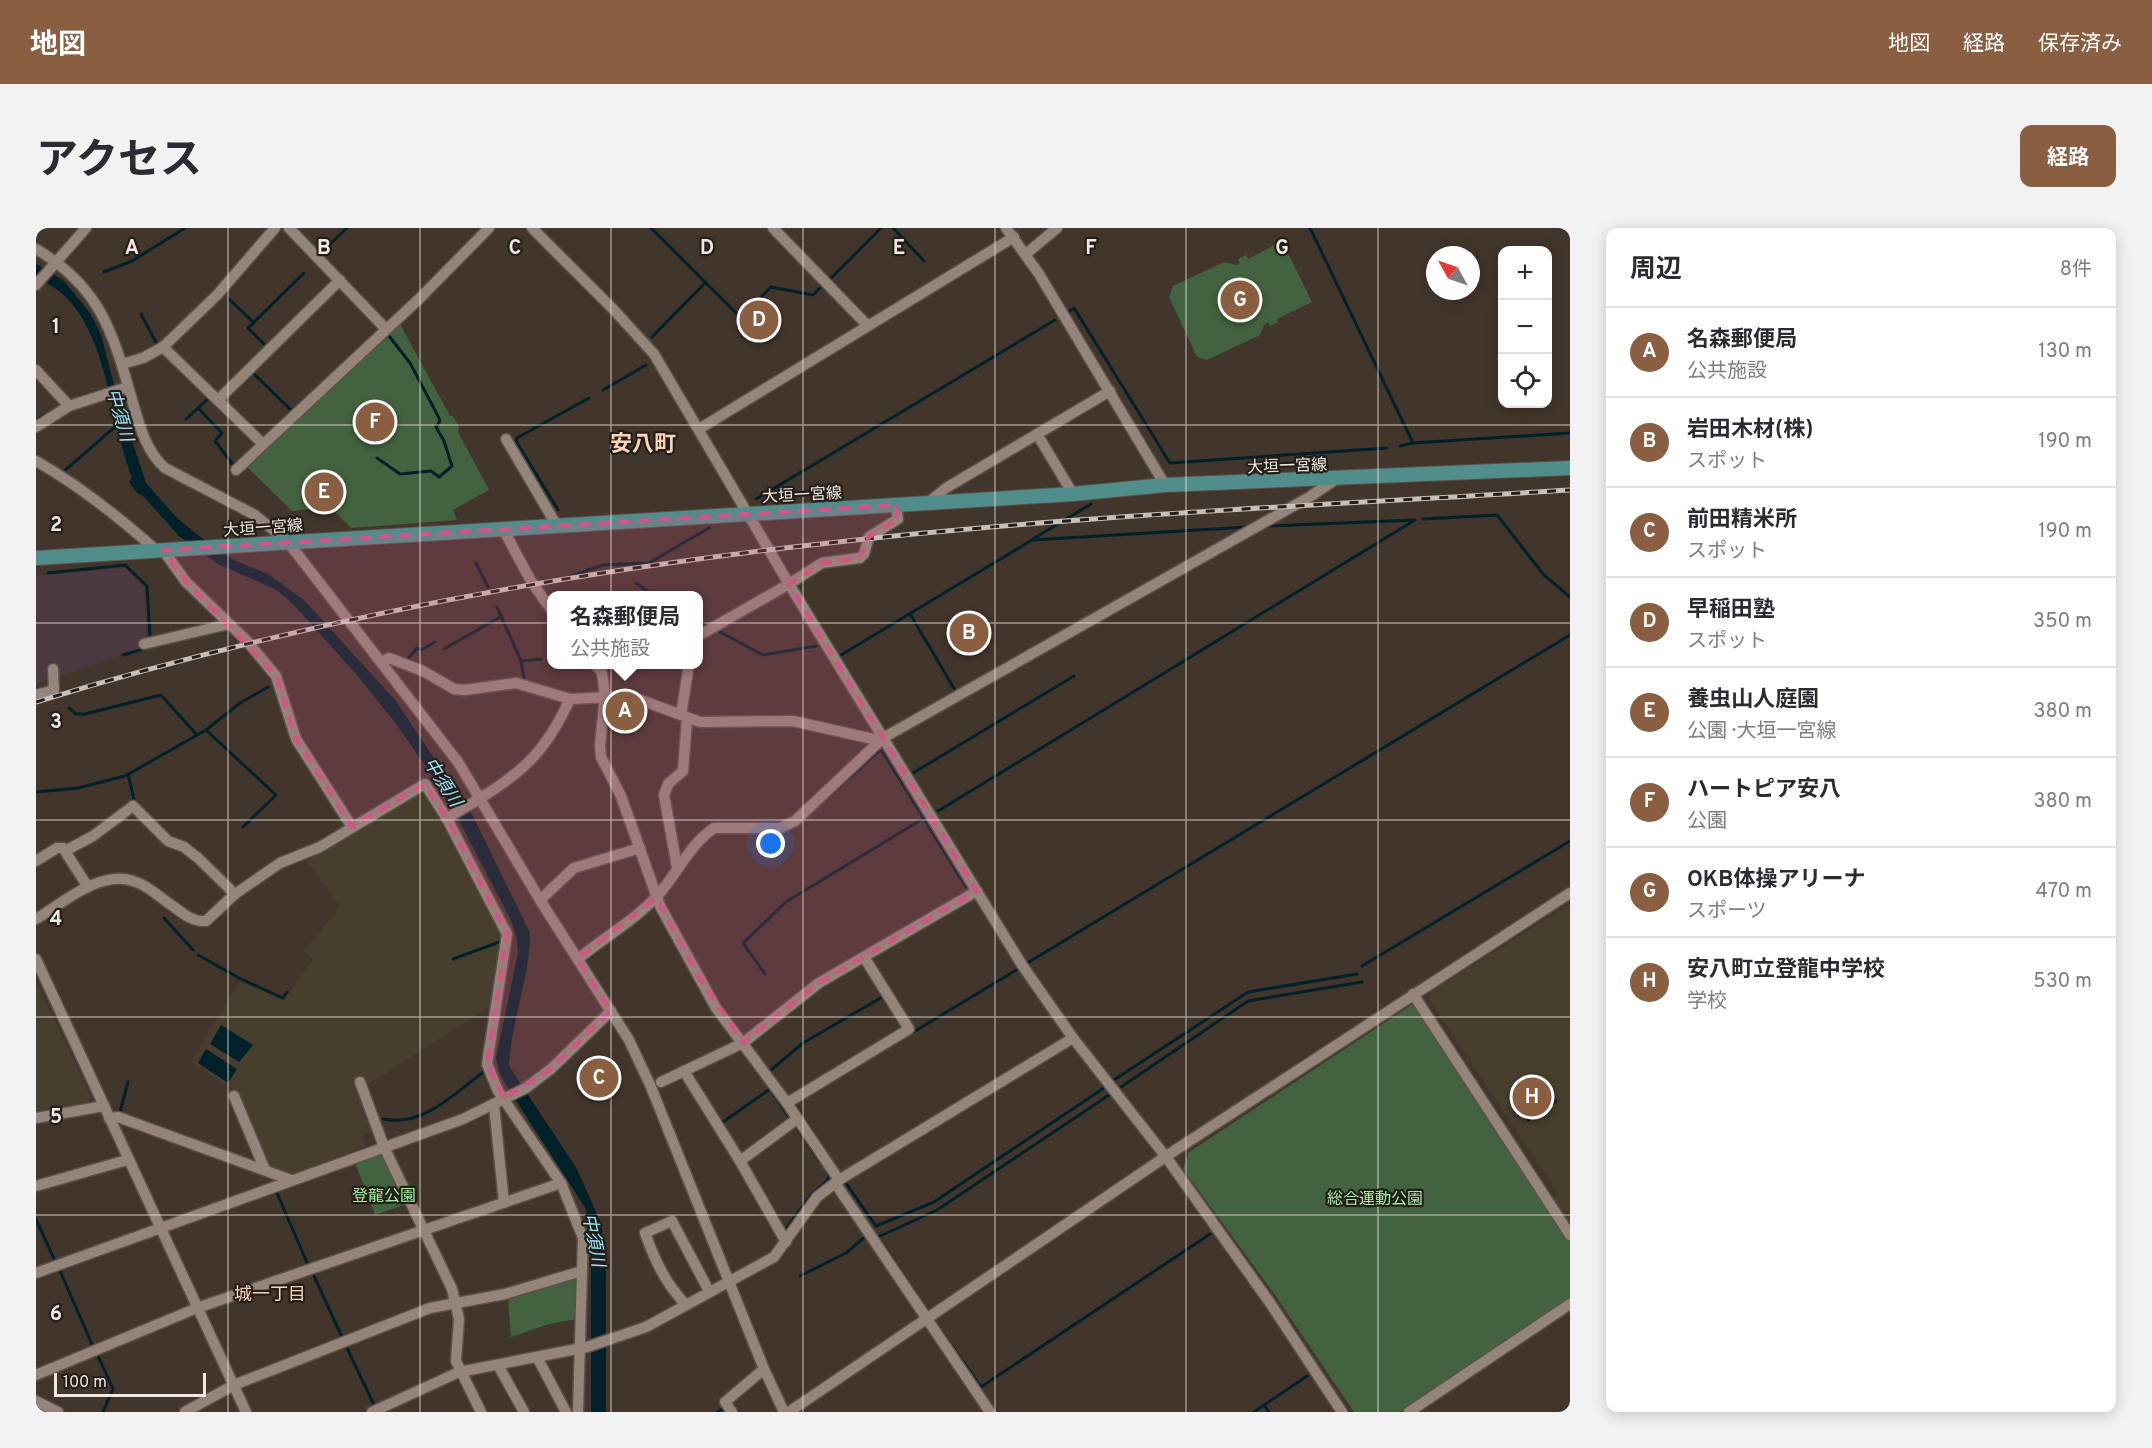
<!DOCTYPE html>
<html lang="ja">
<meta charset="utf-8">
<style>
:root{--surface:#fff;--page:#f2f2f3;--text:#2b2b33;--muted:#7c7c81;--line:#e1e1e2;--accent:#895e41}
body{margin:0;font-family:Overpass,"Noto Sans JP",sans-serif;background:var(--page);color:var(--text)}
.controls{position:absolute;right:18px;top:18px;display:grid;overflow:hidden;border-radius:12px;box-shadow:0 3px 15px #0003}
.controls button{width:54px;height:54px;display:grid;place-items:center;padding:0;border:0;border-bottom:2px solid var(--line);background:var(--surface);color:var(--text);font:30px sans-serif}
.compass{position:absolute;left:1390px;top:18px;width:54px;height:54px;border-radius:50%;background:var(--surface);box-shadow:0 3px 15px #0003;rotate:310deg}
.scale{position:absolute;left:18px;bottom:15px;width:152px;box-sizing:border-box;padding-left:6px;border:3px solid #f0e8e2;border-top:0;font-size:16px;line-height:21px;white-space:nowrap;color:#f0e8e2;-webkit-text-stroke:4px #241e19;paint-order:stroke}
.you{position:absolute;left:735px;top:616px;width:21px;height:21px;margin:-15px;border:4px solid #fff;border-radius:50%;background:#1a73e8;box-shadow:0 0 0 9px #1a73e833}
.badge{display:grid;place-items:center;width:39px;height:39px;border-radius:50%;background:var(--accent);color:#fff;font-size:20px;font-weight:700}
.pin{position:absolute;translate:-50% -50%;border:3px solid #fff;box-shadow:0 2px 6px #0006}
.popup{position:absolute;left:511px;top:363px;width:156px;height:78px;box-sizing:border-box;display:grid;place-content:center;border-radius:12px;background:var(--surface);filter:drop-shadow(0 2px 4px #0005);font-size:20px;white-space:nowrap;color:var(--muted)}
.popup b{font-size:22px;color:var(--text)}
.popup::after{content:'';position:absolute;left:50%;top:100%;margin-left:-12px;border:12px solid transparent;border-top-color:var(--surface)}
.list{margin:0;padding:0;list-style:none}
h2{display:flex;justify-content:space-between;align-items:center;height:78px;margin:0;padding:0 24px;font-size:26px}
h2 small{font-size:20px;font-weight:400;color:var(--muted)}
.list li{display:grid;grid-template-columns:39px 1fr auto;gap:18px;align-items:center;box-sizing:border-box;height:90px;padding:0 24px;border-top:2px solid var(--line)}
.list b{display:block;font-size:22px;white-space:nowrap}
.list p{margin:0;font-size:20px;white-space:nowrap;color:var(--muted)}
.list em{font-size:20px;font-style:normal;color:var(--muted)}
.icon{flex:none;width:33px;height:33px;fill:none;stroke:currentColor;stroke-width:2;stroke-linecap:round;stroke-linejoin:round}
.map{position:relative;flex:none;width:1534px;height:1184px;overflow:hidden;border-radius:12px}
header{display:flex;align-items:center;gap:36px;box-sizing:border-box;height:84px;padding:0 30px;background:var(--accent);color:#fff}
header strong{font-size:28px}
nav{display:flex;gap:33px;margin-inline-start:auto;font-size:21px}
.intro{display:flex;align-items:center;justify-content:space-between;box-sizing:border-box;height:144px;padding:0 36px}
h1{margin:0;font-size:42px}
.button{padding:15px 27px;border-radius:12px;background:var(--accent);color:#fff;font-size:21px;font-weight:700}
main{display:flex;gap:36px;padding:0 36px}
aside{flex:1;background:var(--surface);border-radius:12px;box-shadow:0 3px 15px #0003}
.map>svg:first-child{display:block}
</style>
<header>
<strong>地図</strong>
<nav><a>地図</a><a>経路</a><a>保存済み</a></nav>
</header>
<div class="intro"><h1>アクセス</h1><a class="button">経路</a></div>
<main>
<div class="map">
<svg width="1534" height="1184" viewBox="0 0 1534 1184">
<rect width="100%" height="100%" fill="#42352c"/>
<path fill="#4c3942" d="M 89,340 L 108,360 L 111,418 L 0,456 L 0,348 Z"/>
<g fill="#483e2d">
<path d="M 382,566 L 390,567 L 460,698 L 464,698 L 468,708 L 458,776 L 320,864 L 337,903 L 326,908 L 329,918 L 258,946 L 233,939 L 202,865 L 155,833 L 204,753 L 247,773 L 277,731 L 268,723 L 304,679 L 271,633 Z"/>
<path d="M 1534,676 L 1534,998 L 1516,972 L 1523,967 L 1393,771 L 1396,763 Z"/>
<path d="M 0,753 L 55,869 L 52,874 L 0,883 Z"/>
</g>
<g fill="#436340">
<path d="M 1246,13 L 1276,74 L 1241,91 L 1242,94 L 1234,98 L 1232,94 L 1228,97 L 1224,107 L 1171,132 L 1161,129 L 1133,69 L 1137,58 L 1188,34 L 1201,37 L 1204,35 L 1202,31 L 1210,27 L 1212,31 Z"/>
<path d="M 364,96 L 414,188 L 417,188 L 423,199 L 422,204 L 453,262 L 417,282 L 421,292 L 315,300 L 294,279 L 256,283 L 211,239 Z"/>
<path d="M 1377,776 L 1534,1011 L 1534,1070 L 1364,1184 L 1318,1184 L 1239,1067 L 1147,941 L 1153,924 Z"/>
<path d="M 346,922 L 370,976 L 339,987 L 318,932 Z"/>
<path d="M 541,1048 L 541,1091 L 513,1096 L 475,1109 L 472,1069 Z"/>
</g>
<g fill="#00212a">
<path d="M 0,36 L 28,53 L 54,85 L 65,107 L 81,168 L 110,255 L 140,289 L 159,305 L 200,333 L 232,346 L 269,373 L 359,472 L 437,588 L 494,705 C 494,750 475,793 473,838 L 541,941 L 565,995 L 570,1035 L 570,1184 L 555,1184 L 555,1031 L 550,981 L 472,860 L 464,846 L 460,830 L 482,725 L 481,711 L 475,692 L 410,568 L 361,497 L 321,447 L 257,376 L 241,362 L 182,336 L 143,308 L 107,268 L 101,265 L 93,254 L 96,249 C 74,194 72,103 24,64 C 17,58 8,54 0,50 Z"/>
<path d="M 185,797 L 217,817 L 203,834 L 174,816 Z"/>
<path d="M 170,821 L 201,841 L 192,855 L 162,835 Z"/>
<path d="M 1508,854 L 1521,874 L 1492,894 L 1478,875 Z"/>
</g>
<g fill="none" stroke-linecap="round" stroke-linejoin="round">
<g stroke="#00212a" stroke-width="3">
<path d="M 615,0 L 701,86 L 721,73 L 735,59 L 777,67 L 785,59"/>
<path d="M 857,0 L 888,33"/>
<path d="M 1274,0 L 1377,215 L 1534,205"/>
<path d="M 285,25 L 311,0"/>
<path d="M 68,44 L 96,33 L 149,0"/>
<path d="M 794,51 L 845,0"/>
<path d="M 193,71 L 218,95"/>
<path d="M 1031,85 L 1038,80 L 1134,235 L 1351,220"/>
<path d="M 105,86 L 121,116"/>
<path d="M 616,109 L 669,55"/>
<path d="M 229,117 L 212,100 L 268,45"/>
<path d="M 215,143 L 255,182"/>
<path d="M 567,162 L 610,137"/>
<path d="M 44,169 L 66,162"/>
<path d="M 162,180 L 186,205 L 179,213 L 198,238"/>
<path d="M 150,191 L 172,171"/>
<path d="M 0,192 L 9,187"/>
<path d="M 1364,218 L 1377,215"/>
<path d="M 341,230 L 364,246 L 395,243 L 403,249 L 416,238 L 408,213 L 400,199 L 404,193 L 402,188 L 374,135 L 353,108"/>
<path d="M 26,245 L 81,197"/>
<path d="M 720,271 L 1019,92"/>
<path d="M 522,282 L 480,213 L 481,210 L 553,170"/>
<path d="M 1387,291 L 1461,287 L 1508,347 L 1534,369"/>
<path d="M 1233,298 L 1378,292"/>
<path d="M 997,311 L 1055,276"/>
<path d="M 440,335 L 452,359"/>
<path d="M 12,345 L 89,337 L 111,358 L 114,408"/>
<path d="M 532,349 L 567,337 L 613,335 L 673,300"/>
<path d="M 600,355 L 618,368"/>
<path d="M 461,379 L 485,433 L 488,450"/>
<path d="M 874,386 L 919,462"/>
<path d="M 663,393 L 671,397"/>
<path d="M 684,404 L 727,427 L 780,418"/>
<path d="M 408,421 L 466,388"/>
<path d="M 87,427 L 111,420"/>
<path d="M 805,427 L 996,312 L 1212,299"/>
<path d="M 370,433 L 381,420 L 385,422 L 399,414"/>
<path d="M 486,433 L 505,431"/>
<path d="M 33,480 L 40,486 L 49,486 L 125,467 L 161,507"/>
<path d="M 170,502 L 240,567 L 207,599"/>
<path d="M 877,545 L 1038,448"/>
<path d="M 92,546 L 99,576"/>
<path d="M 0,564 L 42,560 L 89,548 L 170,502 L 204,475 L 232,459"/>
<path d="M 794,567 L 843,523 L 846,523 L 930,659"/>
<path d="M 902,583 L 1379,292"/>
<path d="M 128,690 L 157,722"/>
<path d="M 162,727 L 205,751 L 247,770 L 251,764"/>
<path d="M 417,731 L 466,713"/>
<path d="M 993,734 L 1534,407"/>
<path d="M 1326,738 L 1534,613"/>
<path d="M 729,746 L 707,715 L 750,674 L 888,590"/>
<path d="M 874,806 L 982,741"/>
<path d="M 735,842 L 767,815 L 848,768"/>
<path d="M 1078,852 L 1212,764 L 1321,746"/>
<path d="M 1085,859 L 1212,773 L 1326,754"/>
<path d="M 760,874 L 758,875 L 788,921"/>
<path d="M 84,884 L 92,854"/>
<path d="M 347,891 C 388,899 419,865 450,842"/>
<path d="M 687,894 L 734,861 L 755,892"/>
<path d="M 759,897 L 784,934"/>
<path d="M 809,954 L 840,998 L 898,974 L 1068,860"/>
<path d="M 241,965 L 272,1037"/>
<path d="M 0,991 L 18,1031"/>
<path d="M 750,1001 L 776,966 L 792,952 L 793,947"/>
<path d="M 24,1043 L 56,1116"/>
<path d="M 278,1048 L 306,1109"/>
<path d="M 764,1048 L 810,1025 L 830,1008"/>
<path d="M 891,1082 L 842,1009 L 901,982 L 1073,867"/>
<path d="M 899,1094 L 945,1159 L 1174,1006"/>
<path d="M 310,1118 L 338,1177"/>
<path d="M 62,1128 L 77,1161 L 67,1184"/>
<path d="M 1228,1177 L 1271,1148"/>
<path d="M 682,1184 L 687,1180 L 689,1183"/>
<path d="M 1218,1184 L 1228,1177 L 1233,1184"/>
<path d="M 1531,1184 L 1534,1182"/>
</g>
<defs>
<g id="minor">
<path d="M 253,0 L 349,100"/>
<path d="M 496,0 L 576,80 L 618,126 L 753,356 L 986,737 L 1037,810 L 1130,929 L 1232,1072 L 1306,1184"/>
<path d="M 737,0 L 832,98"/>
<path d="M 970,0 L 1003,46 L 1129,257"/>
<path d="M 0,21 C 66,60 77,106 97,175 C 104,199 110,223 129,240 L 219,287 L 252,314 L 422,534 L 504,672 L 593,812 L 615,859 L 728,1141 L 748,1184"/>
<path d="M 990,26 L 1021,0"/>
<path d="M 0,57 L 50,0"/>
<path d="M 127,119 L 227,216"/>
<path d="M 86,136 L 107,130 L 127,119 L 181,67 L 239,0"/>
<path d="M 0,142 L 33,178"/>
<path d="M 182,172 L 304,52"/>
<path d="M 0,199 L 33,178 L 92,159"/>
<path d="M 663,201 L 978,9"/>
<path d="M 1001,206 L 1037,266"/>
<path d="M 470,211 L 521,298"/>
<path d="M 0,233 C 44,258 83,289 121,323"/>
<path d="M 200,242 L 383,71 L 453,0"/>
<path d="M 893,274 L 910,260 L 1074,163"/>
<path d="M 467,301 L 495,353 L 516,383"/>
<path d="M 127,322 L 150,354 L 210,412 L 240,448 L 260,511 L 316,599"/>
<path d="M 662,408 L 753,356 L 786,335 L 824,330 L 828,326 L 833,309 L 862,291 L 860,277"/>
<path d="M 108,416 L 193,396"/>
<path d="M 346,434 L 353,430 L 387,443 L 418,461 L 429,462 L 480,455 L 534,471 L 594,468 L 664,494 L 757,493 L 837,511 L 847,510"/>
<path d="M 559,436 L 566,445 L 569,467 L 564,518 L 565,529 L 585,568 L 624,678 L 680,780 L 751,875 L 803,952"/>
<path d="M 0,467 L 18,462 L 17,441"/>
<path d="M 645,487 L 653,436"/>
<path d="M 29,623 L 57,608 L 97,578 L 132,613 L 148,619 L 162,630 L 199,666"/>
<path d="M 0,633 L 21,620 L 27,620 L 52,659"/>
<path d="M 641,639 L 628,567 L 632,556 L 647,543 L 651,491"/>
<path d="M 504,672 L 538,640 L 604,620"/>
<path d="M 0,691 C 27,675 63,642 97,653 C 112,657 124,670 137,678 C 147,686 157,694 170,693 L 199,666 L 244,635 L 284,619 L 389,556 L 411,591 C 421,583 432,578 443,571 C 490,542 511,521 534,471"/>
<path d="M 0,731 L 210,1184"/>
<path d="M 542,731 C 565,712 603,689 622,667 C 642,645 653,617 678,600 L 744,600 L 759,593 L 847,510 L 1275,268 L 1300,251"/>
<path d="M 1377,766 L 1534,1007"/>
<path d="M 648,843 L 704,933 L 761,891"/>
<path d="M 324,854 L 348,919 L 416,1061 L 423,1091 L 420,1133 L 445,1184"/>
<path d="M 625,854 L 707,815 L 783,755 L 941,663"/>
<path d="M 198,868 L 229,942"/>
<path d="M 751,875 L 873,801 L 828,729"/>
<path d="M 458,877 L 468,975"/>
<path d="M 0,890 L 68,878"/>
<path d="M 73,890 L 82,889 L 255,952"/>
<path d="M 704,933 L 750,1014"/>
<path d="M 799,955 L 954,1184"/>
<path d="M 0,958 L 91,932"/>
<path d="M 0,1045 L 427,891 L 490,860 L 515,841 L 575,783"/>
<path d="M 650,1077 C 630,1056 619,1033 609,1005 L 636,993 L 673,1063"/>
<path d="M 501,1129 L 530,1184"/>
<path d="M 462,1137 L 488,1184"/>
<path d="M 0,1147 L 161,1080 L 525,955"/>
<path d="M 0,1173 L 22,1184"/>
<path d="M 149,1184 L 198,1157 L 394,1080 L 469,1066 L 546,1043 L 547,1010 L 525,955 L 462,863 L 451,836 L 471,706 L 411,591"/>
<path d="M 336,1184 L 423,1144 L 551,1119 L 610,1099 L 738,1029 L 781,969 L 803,952 L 1037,810"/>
<path d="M 542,1184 L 546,1043"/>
<path d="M 696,1184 L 689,1174 L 728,1141"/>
<path d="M 753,1184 L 1141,921 L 1534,665"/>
<path d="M 1373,1184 L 1534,1076"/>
</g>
<path id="major" d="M 0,330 L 1037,266 L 1129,257 L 1534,240"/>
</defs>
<use href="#minor" stroke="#5c514a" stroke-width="13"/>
<use href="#major" stroke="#5c514a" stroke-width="16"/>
<use href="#minor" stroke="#94847a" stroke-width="10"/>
<use href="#major" stroke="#518e8b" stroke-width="14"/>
<defs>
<path id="rail" d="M 0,474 C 261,394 531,343 802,314 C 1045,287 1290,277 1534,262"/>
</defs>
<use href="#rail" stroke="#c8bfb8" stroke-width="5"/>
<use href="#rail" stroke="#241e19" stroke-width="3" stroke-dasharray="9" stroke-linecap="butt"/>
</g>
<path fill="#d05684" fill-opacity="0.2" stroke="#d05684" stroke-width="4.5" stroke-dasharray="12 8" stroke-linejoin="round" d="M 860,277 L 862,291 L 833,309 L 824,330 L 786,335 L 753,356 L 941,663 L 783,755 L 707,815 L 660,745 L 620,670 L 542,731 L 575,783 L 515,841 L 468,871 L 451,836 L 471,706 L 411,591 L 389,556 L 316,599 L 260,511 L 240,448 L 150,354 L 127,322 Z"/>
<path fill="none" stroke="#f0e8e2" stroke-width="1.5" stroke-opacity="0.55" d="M 192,0 L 192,1184M 384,0 L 384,1184M 575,0 L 575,1184M 767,0 L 767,1184M 959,0 L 959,1184M 1150,0 L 1150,1184M 1342,0 L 1342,1184M 0,197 L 1534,197M 0,395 L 1534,395M 0,592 L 1534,592M 0,789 L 1534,789M 0,987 L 1534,987"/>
<g text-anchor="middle" stroke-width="4.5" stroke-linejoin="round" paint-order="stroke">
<g font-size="16" fill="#f0e8e2" stroke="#241e19">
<text transform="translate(1251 237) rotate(-2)" y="6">大垣一宮線</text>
<text transform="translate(766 266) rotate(-3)" y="6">大垣一宮線</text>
<text transform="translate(227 299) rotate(-4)" y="6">大垣一宮線</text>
</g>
<g font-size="16" fill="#a4f09d" stroke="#241e19">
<text x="348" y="973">登龍公園</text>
<text x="1339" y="976">総合運動公園</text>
</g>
<g font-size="18" font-style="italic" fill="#9ae7fc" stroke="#241e19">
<text transform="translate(84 187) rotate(74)" y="6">中須川</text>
<text transform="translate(407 554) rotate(57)" y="6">中須川</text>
<text transform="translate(558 1012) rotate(79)" y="6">中須川</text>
</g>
<g font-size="18" fill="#fcd3b7" stroke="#241e19">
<text x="234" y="1072">城一丁目</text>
</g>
<g font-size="22" font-weight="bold" fill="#fcd3b7" stroke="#241e19">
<text x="607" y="223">安八町</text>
</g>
</g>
<g font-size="20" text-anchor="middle" font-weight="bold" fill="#f0e8e2" stroke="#241e19" stroke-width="4.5" stroke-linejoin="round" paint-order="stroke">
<text x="96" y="26">A</text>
<text x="288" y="26">B</text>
<text x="479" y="26">C</text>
<text x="671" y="26">D</text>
<text x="863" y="26">E</text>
<text x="1055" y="26">F</text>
<text x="1246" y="26">G</text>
<text x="20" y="105">1</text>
<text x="20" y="303">2</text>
<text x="20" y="500">3</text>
<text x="20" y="697">4</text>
<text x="20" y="895">5</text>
<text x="20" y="1092">6</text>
</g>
</svg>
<div class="controls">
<button>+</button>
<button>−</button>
<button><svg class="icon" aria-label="locate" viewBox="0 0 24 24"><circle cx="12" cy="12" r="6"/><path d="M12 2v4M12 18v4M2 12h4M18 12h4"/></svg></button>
</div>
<svg class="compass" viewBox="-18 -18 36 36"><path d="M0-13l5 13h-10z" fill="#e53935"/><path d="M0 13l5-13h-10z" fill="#7c7c81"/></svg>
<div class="scale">100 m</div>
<div class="you"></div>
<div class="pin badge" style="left:589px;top:483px">A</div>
<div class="popup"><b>名森郵便局</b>公共施設</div>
<div class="pin badge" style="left:933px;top:405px">B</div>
<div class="pin badge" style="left:563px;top:850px">C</div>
<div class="pin badge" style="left:723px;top:92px">D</div>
<div class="pin badge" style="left:288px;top:264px">E</div>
<div class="pin badge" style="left:339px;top:194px">F</div>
<div class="pin badge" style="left:1204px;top:72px">G</div>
<div class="pin badge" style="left:1496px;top:869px">H</div>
</div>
<aside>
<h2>周辺<small>8件</small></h2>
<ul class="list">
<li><span class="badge">A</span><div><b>名森郵便局</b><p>公共施設</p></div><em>130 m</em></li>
<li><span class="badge">B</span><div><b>岩田木材(株)</b><p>スポット</p></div><em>190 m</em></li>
<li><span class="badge">C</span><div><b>前田精米所</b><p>スポット</p></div><em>190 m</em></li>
<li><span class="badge">D</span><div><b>早稲田塾</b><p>スポット</p></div><em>350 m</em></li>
<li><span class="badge">E</span><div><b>養虫山人庭園</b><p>公園 · 大垣一宮線</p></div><em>380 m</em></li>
<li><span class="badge">F</span><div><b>ハートピア安八</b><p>公園</p></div><em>380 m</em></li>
<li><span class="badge">G</span><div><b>OKB体操アリーナ</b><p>スポーツ</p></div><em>470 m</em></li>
<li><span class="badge">H</span><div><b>安八町立登龍中学校</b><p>学校</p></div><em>530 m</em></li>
</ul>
</aside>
</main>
